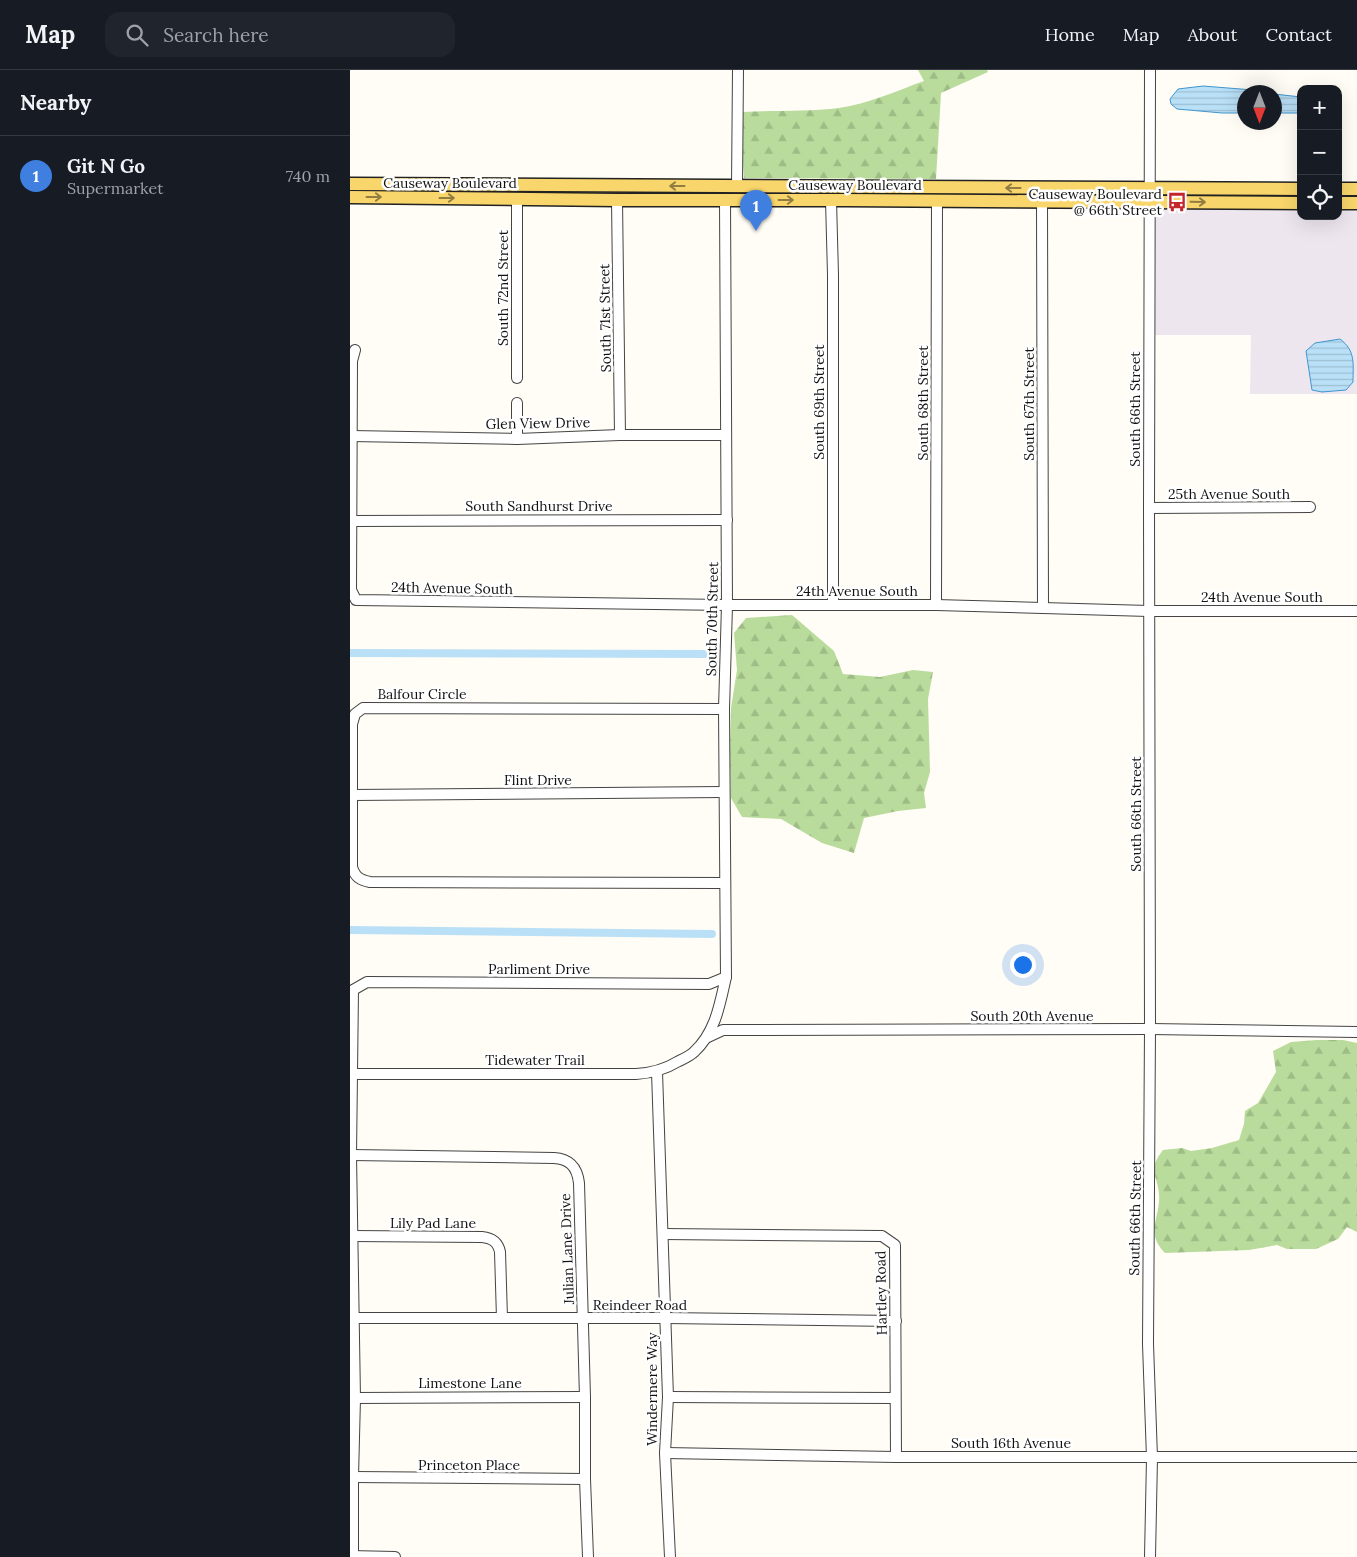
<!DOCTYPE html>
<meta charset="utf-8">
<style>
:root{--surface:#171b24;--page:#20242c;--text:#f1f3f6;--muted:#9ea1a6;--line:#363941;--accent:#0f766e}
body{margin:0;font-family:Lora,serif;background:var(--page);color:var(--text)}
.controls{position:absolute;right:15px;top:15px;display:grid;overflow:hidden;border-radius:10px;box-shadow:0 5px 20px #0002}
.controls button{width:45px;height:45px;display:grid;place-items:center;padding:0;border:0;border-bottom:1px solid var(--line);background:var(--surface);color:var(--text);font:25px sans-serif}
.compass{position:absolute;left:887px;top:15px;width:45px;height:45px;border-radius:50%;background:var(--surface);box-shadow:0 5px 20px #0002;rotate:180deg}
.you{position:absolute;left:672px;top:894px;width:18px;height:18px;margin:-12px;border:4px solid #fff;border-radius:50%;background:#1a73e8;box-shadow:0 0 0 8px #1a73e833}
.badge{display:grid;place-items:center;width:32px;height:32px;border-radius:50%;background:var(--accent);color:#fff;font-size:16px;font-weight:700}
.pin{position:absolute;translate:-50% -41px;filter:drop-shadow(0 1px 2px #0008)}
.pin::after{content:'';position:absolute;top:26px;width:18px;height:15px;background:inherit;clip-path:polygon(0 0,100% 0,50% 100%)}
.list{margin:0;padding:0;list-style:none}
h2{display:flex;justify-content:space-between;align-items:center;height:65px;margin:0;padding:0 20px;font-size:21px}
h2 small{font-size:16px;font-weight:400;color:var(--muted)}
.list li{display:grid;grid-template-columns:32px 1fr auto;gap:15px;align-items:center;box-sizing:border-box;height:80px;padding:0 20px;border-top:1px solid var(--line)}
.list b{display:block;font-size:19px;white-space:nowrap}
.list p{margin:0;font-size:16px;white-space:nowrap;color:var(--muted)}
.list em{font-size:16px;font-style:normal;color:var(--muted)}
.icon{flex:none;width:28px;height:28px;fill:none;stroke:currentColor;stroke-width:2;stroke-linecap:round;stroke-linejoin:round}
.map{position:relative;flex:none;width:1007px;height:1487px;overflow:hidden}
header{display:flex;align-items:center;gap:30px;box-sizing:border-box;height:70px;padding:0 25px;background:var(--surface);border-bottom:1px solid var(--line)}
header strong{font-size:24px}
nav{display:flex;gap:28px;margin-inline-start:auto;font-size:18px}
.search{width:350px;height:45px;background:var(--page);display:flex;align-items:center;gap:12px;box-sizing:border-box;padding:0 18px;border-radius:15px;color:var(--muted);font-size:19px}
main{display:flex}
aside{flex:1;background:var(--surface)}
.map>svg:first-child{display:block}
</style>
<header>
<strong>Map</strong>
<div class="search"><svg class="icon" aria-label="search" viewBox="0 0 24 24"><circle cx="10" cy="10" r="6"/><path d="M15 15l6 6"/></svg>Search here</div>
<nav><a>Home</a><a>Map</a><a>About</a><a>Contact</a></nav>
</header>
<main>
<aside>
<h2>Nearby<small></small></h2>
<ul class="list">
<li><span class="badge" style="background:#3f7fe0">1</span><div><b>Git N Go</b><p>Supermarket</p></div><em>740 m</em></li>
</ul>
</aside>
<div class="map">
<svg width="1007" height="1487" viewBox="0 0 1007 1487">
<defs>
<pattern id="forest-firs" width="22" height="20" patternUnits="userSpaceOnUse" patternTransform="scale(1.25)"><rect width="22" height="20" fill="#b9dc9c"/><path d="M5 1l3.5 6h-7zM16 11l3.5 6h-7z" fill="#9ebc85"/></pattern>
<pattern id="water-rules" width="6" height="5" patternUnits="userSpaceOnUse" patternTransform="scale(1.25)"><rect width="6" height="5" fill="#b9e0f7"/><path d="M0 2.5h6" fill="none" stroke="#9ebfd3"/></pattern>
</defs>
<rect width="100%" height="100%" fill="#fffdf5"/>
<path fill="#eee6ef" d="M 813,136 L 951,141 L 951,146 L 988,146 L 988,140 L 1007,141 L 1007,324 L 900,324 L 901,265 L 801,265 L 804,138 Z"/>
<g fill="url(#forest-firs)">
<path d="M 568,0 L 637,0 L 638,2 L 591,23 L 586,109 L 394,108 L 392,79 L 393,42 C 425,40 458,42 489,38 C 518,34 546,21 574,11 Z"/>
<path d="M 442,545 L 484,581 L 493,604 L 530,607 L 563,600 L 583,602 L 578,629 L 580,702 L 574,723 L 576,738 L 548,741 L 514,748 L 504,783 L 472,773 L 431,749 L 392,747 L 381,728 L 380,681 L 381,638 L 387,600 L 384,563 L 396,548 Z"/>
<path d="M 967,970 L 993,970 L 1007,973 L 1007,1162 L 997,1157 L 988,1169 L 966,1179 L 937,1179 L 927,1175 L 899,1180 L 815,1183 C 794,1162 811,1147 809,1124 C 807,1103 797,1101 813,1080 L 832,1078 L 841,1081 L 862,1078 L 889,1070 L 894,1054 L 895,1041 L 908,1033 L 926,1002 L 923,981 L 941,972 Z"/>
</g>
<g fill="url(#water-rules)" stroke="#3f96cf">
<path d="M 853,16 L 903,20 L 915,22 L 894,22 L 894,43 L 872,43 L 827,39 L 821,34 L 820,29 L 828,19 Z"/>
<path d="M 924,24 L 951,27 L 951,43 L 925,43 Z"/>
<path d="M 990,269 C 1006,281 1003,294 1003,312 L 996,320 L 972,322 L 962,320 L 956,281 L 965,273 Z"/>
</g>
<g fill="none" stroke-linecap="round" stroke-linejoin="round">
<g stroke="#b9e0f7" stroke-width="8">
<path d="M 0,583 L 360,584"/>
<path d="M 0,860 L 362,864"/>
</g>
<defs>
<g id="minor">
<path d="M 800,0 L 799,438 L 800,959 L 798,1274 L 802,1388 L 800,1487"/>
<path d="M 387,116 L 388,0"/>
<path d="M 267,130 L 270,365"/>
<path d="M 481,130 L 483,205 L 483,535"/>
<path d="M 692,131 L 693,538"/>
<path d="M 5,280 L 2,291 L 1,520 L 6,530 L 377,535 L 586,535 L 799,541 L 1007,541"/>
<path d="M 167,308 L 167,128"/>
<path d="M 1,366 L 167,369 L 270,365 L 376,365"/>
<path d="M 167,369 L 167,333"/>
<path d="M 799,438 L 960,437"/>
<path d="M 1,451 L 377,450"/>
<path d="M 586,535 L 587,130"/>
<path d="M 374,639 L 13,638 L 5,644 L 2,654 L 2,797 C 5,807 10,810 20,812 L 375,813"/>
<path d="M 2,725 L 374,722"/>
<path d="M 358,967 L 373,960 L 800,959 L 1007,962"/>
<path d="M 307,1002 L 318,1327 L 315,1383 L 320,1487"/>
<path d="M 0,1004 L 286,1004 C 302,1003 314,1000 327,992 C 333,989 340,986 344,982 C 366,962 370,933 376,907 L 374,639 L 377,535 L 375,130"/>
<path d="M 1,1085 L 204,1088 C 219,1089 227,1096 229,1113 L 235,1327 L 235,1409 L 238,1487"/>
<path d="M 313,1164 L 532,1166 L 545,1175 L 546,1387"/>
<path d="M 2,1166 L 132,1167 C 142,1168 148,1172 150,1182 L 152,1248"/>
<path d="M 4,1248 L 315,1248 L 546,1251"/>
<path d="M 318,1327 L 545,1328"/>
<path d="M 5,1328 L 235,1327"/>
<path d="M 315,1383 L 546,1387 L 1007,1387"/>
<path d="M 3,1407 L 235,1409"/>
<path d="M 0,1486 L 45,1487"/>
<path d="M 3,1487 L 3,1407 L 5,1328 L 1,1085 L 3,920 L 17,912 L 359,914 L 376,907"/>
</g>
<g id="major">
<path d="M 0,114 L 951,119"/>
<path d="M 988,119 L 1007,119"/>
<path d="M 0,127 L 267,130 L 495,130 L 951,133"/>
<path d="M 988,133 L 1007,133"/>
</g>
</defs>
<use href="#minor" stroke="#444" stroke-width="12"/>
<use href="#major" stroke="#222" stroke-width="15"/>
<use href="#minor" stroke="#fff" stroke-width="10"/>
<use href="#major" stroke="#f9d66b" stroke-width="12"/>
</g>
<defs><path id="oneway-shaft" d="M-6 0H5M1.5-3L5.5 0L1.5 3" fill="none" stroke-width="1.6" stroke-linecap="round" stroke-linejoin="round" transform="scale(1.25)"/></defs>
<g stroke="#917d42">
<use href="#oneway-shaft" transform="translate(327 116) rotate(-180)"/>
<use href="#oneway-shaft" transform="translate(663 118) rotate(-180)"/>
<use href="#oneway-shaft" transform="translate(24 127)"/>
<use href="#oneway-shaft" transform="translate(97 128)"/>
<use href="#oneway-shaft" transform="translate(436 130)"/>
<use href="#oneway-shaft" transform="translate(848 132) rotate(1)"/>
</g>
<defs>
<symbol id="bus-bare" viewBox="-9 -9 18 18"><path d="M-5-6H5V4H4V6H2V4H-2V6H-4V4H-5ZM-3.5-4V0h7V-4ZM-3.5 1.2v1.5H-2V1.2ZM2 1.2v1.5H3.5V1.2Z" fill="#c4262e" stroke="#fff" stroke-width="2.5" paint-order="stroke"/></symbol>
</defs>
<g fill-rule="evenodd">
<use href="#bus-bare" x="813" y="118" width="28" height="28"/>
</g>
<g text-anchor="middle" stroke-width="5" stroke-linejoin="round" paint-order="stroke">
<g font-size="14" fill="#111" stroke="#fff">
<text x="100" y="118">Causeway Boulevard</text>
<text x="505" y="120">Causeway Boulevard</text>
<text transform="translate(153 218) rotate(-90)" y="5">South 72nd Street</text>
<text transform="translate(255 248) rotate(-91)" y="5">South 71st Street</text>
<text transform="translate(469 332) rotate(-90)" y="5">South 69th Street</text>
<text transform="translate(573 333) rotate(-90)" y="5">South 68th Street</text>
<text transform="translate(679 334) rotate(-90)" y="5">South 67th Street</text>
<text transform="translate(785 339) rotate(-90)" y="5">South 66th Street</text>
<text transform="translate(188 353) rotate(-1)" y="5">Glen View Drive</text>
<text x="879" y="429">25th Avenue South</text>
<text x="189" y="441">South Sandhurst Drive</text>
<text transform="translate(102 518) rotate(1)" y="5">24th Avenue South</text>
<text x="507" y="526">24th Avenue South</text>
<text x="912" y="532">24th Avenue South</text>
<text transform="translate(362 549) rotate(-89)" y="5">South 70th Street</text>
<text x="72" y="629">Balfour Circle</text>
<text x="188" y="715">Flint Drive</text>
<text transform="translate(786 744) rotate(-90)" y="5">South 66th Street</text>
<text x="189" y="904">Parliment Drive</text>
<text x="682" y="951">South 20th Avenue</text>
<text x="185" y="995">Tidewater Trail</text>
<text transform="translate(785 1148) rotate(-89)" y="5">South 66th Street</text>
<text x="83" y="1158">Lily Pad Lane</text>
<text transform="translate(217 1179) rotate(-92)" y="5">Julian Lane Drive</text>
<text transform="translate(531 1223) rotate(-91)" y="5">Hartley Road</text>
<text x="290" y="1240">Reindeer Road</text>
<text x="120" y="1318">Limestone Lane</text>
<text transform="translate(302 1319) rotate(-90)" y="5">Windermere Way</text>
<text x="661" y="1378">South 16th Avenue</text>
<text x="119" y="1400">Princeton Place</text>
</g>
<g font-size="14" fill="#111" stroke="#fff" text-anchor="end">
<text x="812" y="129">Causeway Boulevard<tspan x="812" dy="16">@ 66th Street</tspan></text>
</g>
</g>
</svg>
<div class="controls">
<button>+</button>
<button>−</button>
<button><svg class="icon" aria-label="locate" viewBox="0 0 24 24"><circle cx="12" cy="12" r="6"/><path d="M12 2v4M12 18v4M2 12h4M18 12h4"/></svg></button>
</div>
<svg class="compass" viewBox="-18 -18 36 36"><path d="M0-13l5 13h-10z" fill="#e53935"/><path d="M0 13l5-13h-10z" fill="#9ea1a6"/></svg>
<div class="you"></div>
<div class="pin badge" style="left:406px;top:161px;background:#3f7fe0">1</div>
</div>
</main>
